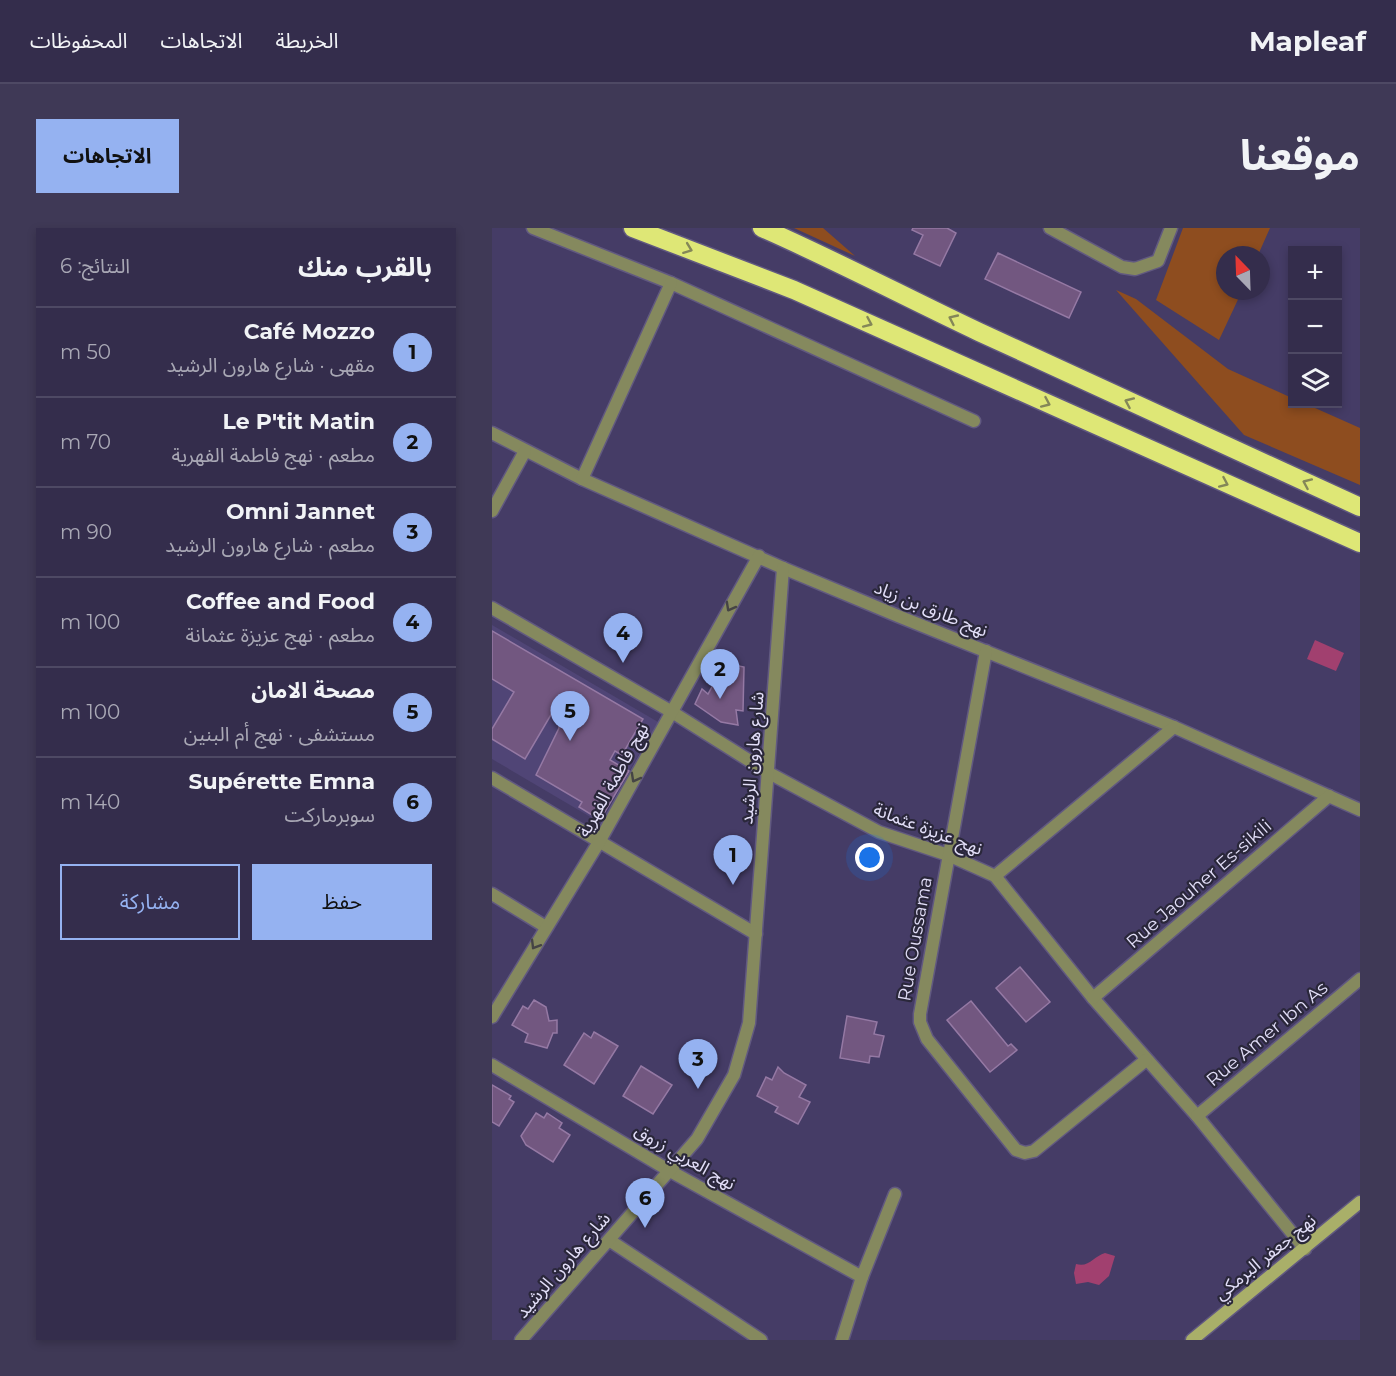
<!DOCTYPE html>
<html lang="ar">
<meta charset="utf-8">
<style>
:root{--surface:#342d4c;--page:#3f3956;--text:#f1f3f6;--muted:#a9a8b5;--line:#4e4964;--accent:#95b2f1}
body{margin:0;font-family:Montserrat,"Noto Sans Arabic",sans-serif;background:var(--page);color:var(--text);direction:rtl}
.controls{position:absolute;right:18px;top:18px;display:grid;overflow:hidden;border-radius:0px;box-shadow:0 3px 9px #0003}
.controls button{width:54px;height:54px;display:grid;place-items:center;padding:0;border:0;border-bottom:2px solid var(--line);background:var(--surface);color:var(--text);font:30px sans-serif}
.compass{position:absolute;left:724px;top:18px;width:54px;height:54px;border-radius:50%;background:var(--surface);box-shadow:0 3px 9px #0003;rotate:337deg}
.you{position:absolute;left:378px;top:630px;width:21px;height:21px;margin:-15px;border:4px solid #fff;border-radius:50%;background:#1a73e8;box-shadow:0 0 0 9px #1a73e833}
.badge{display:grid;place-items:center;width:39px;height:39px;border-radius:50%;background:var(--accent);color:#111;font-size:20px;font-weight:700}
.pin{position:absolute;translate:-50% -50px;filter:drop-shadow(0 2px 3px #0008)}
.pin::after{content:'';position:absolute;top:32px;width:21px;height:18px;background:inherit;clip-path:polygon(0 0,100% 0,50% 100%)}
.list{margin:0;padding:0;list-style:none}
h2{display:flex;justify-content:space-between;align-items:center;height:78px;margin:0;padding:0 24px;font-size:26px}
h2 small{font-size:20px;font-weight:400;color:var(--muted)}
.list li{display:grid;grid-template-columns:39px 1fr auto;gap:18px;align-items:center;box-sizing:border-box;height:90px;padding:0 24px;border-top:2px solid var(--line)}
.list b{display:block;font-size:22px;white-space:nowrap}
.list p{margin:0;font-size:20px;white-space:nowrap;color:var(--muted)}
.list em{font-size:20px;font-style:normal;color:var(--muted)}
.actions{display:flex;gap:12px;padding:18px 24px}
.actions a{flex:1;padding:14px 0;border:2px solid var(--accent);border-radius:0px;text-align:center;font-size:21px;color:var(--accent)}
.actions .main{background:var(--accent);color:#111}
.icon{flex:none;width:33px;height:33px;fill:none;stroke:currentColor;stroke-width:2;stroke-linecap:round;stroke-linejoin:round}
.map{position:relative;flex:none;width:868px;height:1112px;overflow:hidden;direction:ltr;border-radius:0px}
header{display:flex;align-items:center;gap:36px;box-sizing:border-box;height:84px;padding:0 30px;background:var(--surface);border-bottom:2px solid var(--line)}
header strong{font-size:28px}
nav{display:flex;gap:33px;margin-inline-start:auto;font-size:21px}
.intro{display:flex;align-items:center;justify-content:space-between;box-sizing:border-box;height:144px;padding:0 36px}
h1{margin:0;font-size:42px}
.button{padding:15px 27px;border-radius:0px;background:var(--accent);color:#111;font-size:21px;font-weight:700}
main{display:flex;gap:36px;padding:0 36px}
aside{flex:1;background:var(--surface);border-radius:0px;box-shadow:0 3px 9px #0003}
.map>svg:first-child{display:block}
</style>
<header>
<strong>Mapleaf</strong>
<nav><a>الخريطة</a><a>الاتجاهات</a><a>المحفوظات</a></nav>
</header>
<div class="intro"><h1>موقعنا</h1><a class="button">الاتجاهات</a></div>
<main>
<div class="map">
<svg width="868" height="1112" viewBox="0 0 868 1112">
<rect width="100%" height="100%" fill="#453c66"/>
<path fill="#504576" d="M 0,397 L 166,494 L 107,594 L 0,531 Z"/>
<g fill="#8e4d1f">
<path d="M 302,0 L 331,0 L 363,28 Z"/>
<path d="M 691,0 L 778,0 L 766,27 L 733,27 L 733,63 L 750,63 L 727,112 L 664,72 Z"/>
<path d="M 624,62 L 644,71 L 736,141 L 800,170 L 800,176 L 814,176 L 868,200 L 868,257 L 752,207 Z"/>
</g>
<g fill="#a1406f">
<path d="M 823,412 L 852,425 L 844,443 L 815,431 Z"/>
<path d="M 613,1025 L 623,1028 L 617,1048 L 607,1057 L 596,1054 L 584,1056 L 582,1045 L 584,1036 C 597,1040 602,1028 613,1025 Z"/>
</g>
<g fill="#725780" stroke="#9579a4" stroke-width="1.5">
<path d="M 421,0 L 455,0 L 464,5 L 448,38 L 422,26 L 431,7 L 420,2 Z"/>
<path d="M 506,25 L 589,64 L 577,90 L 493,51 Z"/>
<path d="M 0,403 L 151,491 L 130,527 L 123,523 L 118,532 L 137,543 L 108,592 L 87,579 L 90,574 L 44,547 L 67,500 L 66,490 L 60,485 L 33,531 L 0,511 L 0,501 L 22,464 L 0,451 Z"/>
<path d="M 233,435 L 252,439 L 251,483 L 244,482 L 246,497 L 229,494 L 203,476 L 210,461 L 216,466 Z"/>
<path d="M 528,739 L 558,774 L 534,794 L 504,760 Z"/>
<path d="M 42,772 L 54,779 L 57,793 L 65,792 L 65,805 L 61,805 L 55,820 L 33,814 L 36,806 L 20,797 L 31,778 L 36,781 Z"/>
<path d="M 479,773 L 516,818 L 519,816 L 525,822 L 498,844 L 455,792 Z"/>
<path d="M 355,788 L 385,794 L 382,806 L 392,808 L 387,829 L 378,828 L 377,835 L 348,830 Z"/>
<path d="M 102,804 L 126,818 L 102,856 L 72,837 L 92,805 L 99,810 Z"/>
<path d="M 149,838 L 180,857 L 161,886 L 131,868 Z"/>
<path d="M 286,839 L 292,845 L 314,857 L 307,869 L 318,874 L 306,896 L 283,884 L 286,879 L 265,868 L 274,849 L 280,852 Z"/>
<path d="M 0,857 L 19,868 L 17,871 L 22,874 L 7,898 L 0,894 Z"/>
<path d="M 44,885 L 52,890 L 55,885 L 70,895 L 67,900 L 78,907 L 61,934 L 34,917 L 29,908 Z"/>
</g>
<g fill="none" stroke-linecap="round" stroke-linejoin="round">
<defs>
<g id="street">
<path d="M 41,0 L 179,55 L 482,193"/>
<path d="M 558,0 L 630,39 L 643,41 L 666,33 L 679,0"/>
<path d="M 0,205 L 90,251 L 291,340 L 406,388 L 682,499 L 868,582"/>
<path d="M 90,251 L 179,55"/>
<path d="M 0,283 L 33,223"/>
<path d="M 0,380 L 180,484 L 277,545 L 387,604 L 456,627 L 503,648 L 601,770 L 705,888 L 813,1021"/>
<path d="M 494,423 L 428,786 L 428,794 L 435,811 L 524,922 L 533,925 L 542,923 L 654,832"/>
<path d="M 0,550 L 264,706"/>
<path d="M 503,648 L 682,499"/>
<path d="M 0,666 L 54,699"/>
<path d="M 601,770 L 837,568"/>
<path d="M 0,789 L 107,614 L 267,328"/>
<path d="M 0,837 L 178,943 L 370,1049"/>
<path d="M 705,888 L 868,751"/>
<path d="M 117,1012 L 269,1112"/>
<path d="M 29,1112 L 205,911 L 242,847 L 257,795 L 291,340"/>
<path d="M 350,1112 L 370,1049 L 403,966"/>
</g>
<path id="secondary" d="M 700,1112 L 868,974"/>
<g id="highway">
<path d="M 141,0 L 302,62 L 868,315"/>
<path d="M 270,0 C 343,32 415,70 487,104 C 614,163 741,221 868,279"/>
</g>
</defs>
<use href="#street" stroke="#615980" stroke-width="15"/>
<use href="#secondary" stroke="#615980" stroke-width="15"/>
<use href="#highway" stroke="#615980" stroke-width="21"/>
<use href="#street" stroke="#85895e" stroke-width="12"/>
<use href="#secondary" stroke="#a9af69" stroke-width="12"/>
<use href="#highway" stroke="#dee776" stroke-width="18"/>
</g>
<defs><path id="oneway-chevron" d="M-2-3.5L2.5 0L-2 3.5" fill="none" stroke-width="1.6" stroke-linecap="round" stroke-linejoin="round" transform="scale(1.5)"/></defs>
<g stroke="#848758">
<use href="#oneway-chevron" transform="translate(196 21) rotate(21)"/>
<use href="#oneway-chevron" transform="translate(461 91) rotate(-155)"/>
<use href="#oneway-chevron" transform="translate(376 95) rotate(24)"/>
<use href="#oneway-chevron" transform="translate(637 174) rotate(-156)"/>
<use href="#oneway-chevron" transform="translate(554 175) rotate(24)"/>
<use href="#oneway-chevron" transform="translate(732 255) rotate(24)"/>
<use href="#oneway-chevron" transform="translate(815 255) rotate(-156)"/>
</g>
<g stroke="#454445">
<use href="#oneway-chevron" transform="translate(238 379) rotate(119)"/>
<use href="#oneway-chevron" transform="translate(143 550) rotate(119)"/>
<use href="#oneway-chevron" transform="translate(43 717) rotate(121)"/>
</g>
<g text-anchor="middle" stroke-width="4.5" stroke-linejoin="round" paint-order="stroke">
<g font-size="18" fill="#e2def8" stroke="#2a273a">
<text transform="translate(439 381) rotate(22)" y="6">نهج طارق بن زياد</text>
<text transform="translate(260 530) rotate(-85)" y="6">شارع هارون الرشيد</text>
<text transform="translate(121 552) rotate(-61)" y="6">نهج فاطمة الفهرية</text>
<text transform="translate(436 601) rotate(21)" y="6">نهج عزيزة عثمانة</text>
<text transform="translate(707 656) rotate(-41)" y="6">Rue Jaouher Es-sikili</text>
<text transform="translate(423 711) rotate(-80)" y="6">Rue Oussama</text>
<text transform="translate(775 806) rotate(-40)" y="6">Rue Amer Ibn As</text>
<text transform="translate(193 929) rotate(30)" y="6">نهج العربي زروق</text>
<text transform="translate(773 1029) rotate(-39)" y="6">نهج جعفر البرمكي</text>
<text transform="translate(71 1037) rotate(-49)" y="6">شارع هارون الرشيد</text>
</g>
</g>
</svg>
<div class="controls">
<button>+</button>
<button>−</button>
<button><svg class="icon" aria-label="layers" viewBox="0 0 24 24"><path d="M12 4l9 5-9 5-9-5zM3 14l9 5 9-5"/></svg></button>
</div>
<svg class="compass" viewBox="-18 -18 36 36"><path d="M0-13l5 13h-10z" fill="#e53935"/><path d="M0 13l5-13h-10z" fill="#a9a8b5"/></svg>
<div class="you"></div>
<div class="pin badge" style="left:241px;top:657px">1</div>
<div class="pin badge" style="left:228px;top:471px">2</div>
<div class="pin badge" style="left:206px;top:861px">3</div>
<div class="pin badge" style="left:131px;top:435px">4</div>
<div class="pin badge" style="left:78px;top:513px">5</div>
<div class="pin badge" style="left:153px;top:1000px">6</div>
</div>
<aside>
<h2>بالقرب منك<small>النتائج: 6</small></h2>
<ul class="list">
<li><span class="badge">1</span><div><b>Café Mozzo</b><p>مقهى · شارع هارون الرشيد</p></div><em>50 m</em></li>
<li><span class="badge">2</span><div><b>Le P'tit Matin</b><p>مطعم · نهج فاطمة الفهرية</p></div><em>70 m</em></li>
<li><span class="badge">3</span><div><b>Omni Jannet</b><p>مطعم · شارع هارون الرشيد</p></div><em>90 m</em></li>
<li><span class="badge">4</span><div><b>Coffee and Food</b><p>مطعم · نهج عزيزة عثمانة</p></div><em>100 m</em></li>
<li><span class="badge">5</span><div><b>مصحة الامان</b><p>مستشفى · نهج أم البنين</p></div><em>100 m</em></li>
<li><span class="badge">6</span><div><b>Supérette Emna</b><p>سوبرماركت</p></div><em>140 m</em></li>
</ul>
<div class="actions"><a class="main">حفظ</a><a>مشاركة</a></div>
</aside>
</main>
